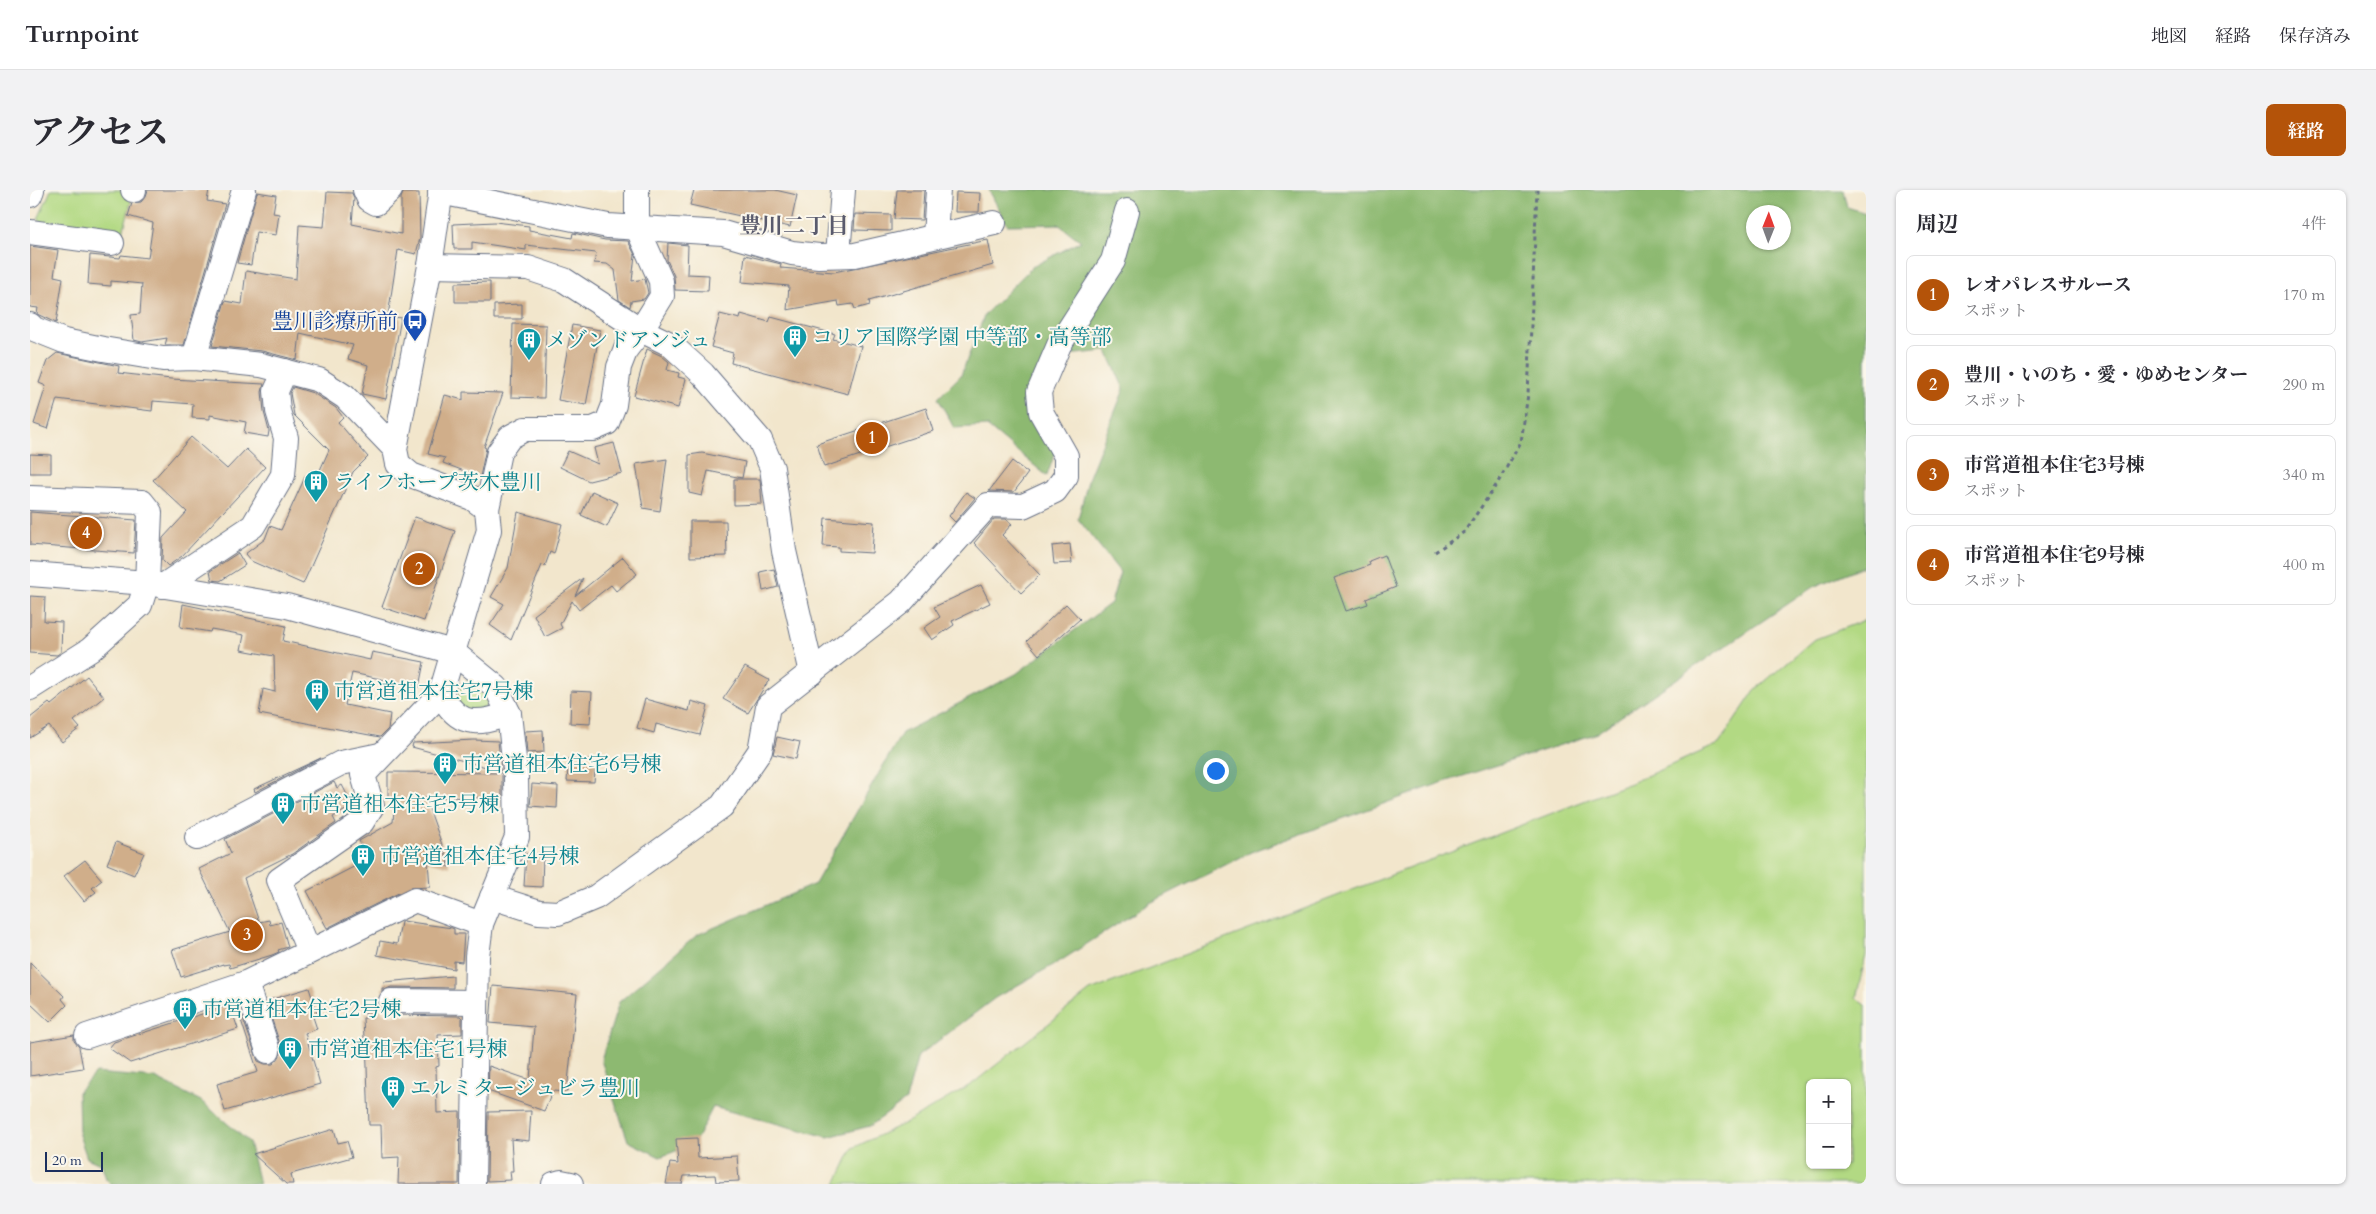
<!DOCTYPE html>
<html lang="ja">
<meta charset="utf-8">
<style>
:root{--surface:#fff;--page:#f2f2f3;--text:#2b2b33;--muted:#7c7c81;--line:#e1e1e2;--accent:#b45309}
body{margin:0;font-family:Cardo,"Noto Serif JP",serif;background:var(--page);color:var(--text)}
.controls{position:absolute;right:15px;bottom:15px;display:grid;overflow:hidden;border-radius:8px;box-shadow:0 1px 4px #0004}
.controls button{width:45px;height:45px;display:grid;place-items:center;padding:0;border:0;border-bottom:1px solid var(--line);background:var(--surface);color:var(--text);font:25px sans-serif}
.compass{position:absolute;left:1716px;top:15px;width:45px;height:45px;border-radius:50%;background:var(--surface);box-shadow:0 1px 4px #0004;rotate:1deg}
.scale{position:absolute;left:15px;bottom:12px;width:58px;box-sizing:border-box;padding-left:5px;border:2px solid #1b2f5e;border-top:0;font-size:14px;line-height:18px;white-space:nowrap;color:#1b2f5e;-webkit-text-stroke:4px #fbf7ec;paint-order:stroke}
.you{position:absolute;left:1185px;top:580px;width:18px;height:18px;margin:-12px;border:4px solid #fff;border-radius:50%;background:#1a73e8;box-shadow:0 0 0 8px #1a73e833}
.badge{display:grid;place-items:center;width:32px;height:32px;border-radius:50%;background:var(--accent);color:#fff;font-size:16px;font-weight:700}
.pin{position:absolute;translate:-50% -50%;border:2px solid #fff;box-shadow:0 1px 5px #0006}
.list{margin:0;padding:0;list-style:none}
h2{display:flex;justify-content:space-between;align-items:center;height:65px;margin:0;padding:0 20px;font-size:21px}
h2 small{font-size:16px;font-weight:400;color:var(--muted)}
.list li{display:grid;grid-template-columns:32px 1fr auto;gap:15px;align-items:center;box-sizing:border-box;height:80px;margin:0 10px 10px;padding:0 10px;border:1px solid var(--line);border-radius:8px}
.list b{display:block;font-size:19px;white-space:nowrap}
.list p{margin:0;font-size:16px;white-space:nowrap;color:var(--muted)}
.list em{font-size:16px;font-style:normal;color:var(--muted)}
.map{position:relative;flex:none;width:1836px;height:994px;overflow:hidden;border-radius:8px}
header{display:flex;align-items:center;gap:30px;box-sizing:border-box;height:70px;padding:0 25px;background:var(--surface);border-bottom:1px solid var(--line)}
header strong{font-size:24px}
nav{display:flex;gap:28px;margin-inline-start:auto;font-size:18px}
.intro{display:flex;align-items:center;justify-content:space-between;box-sizing:border-box;height:120px;padding:0 30px}
h1{margin:0;font-size:35px}
.button{padding:12px 22px;border-radius:8px;background:var(--accent);color:#fff;font-size:18px;font-weight:700}
main{display:flex;gap:30px;padding:0 30px}
aside{flex:1;background:var(--surface);border-radius:8px;box-shadow:0 1px 4px #0004}
.map>svg:first-child{display:block}
</style>
<header>
<strong>Turnpoint</strong>
<nav><a>地図</a><a>経路</a><a>保存済み</a></nav>
</header>
<div class="intro"><h1>アクセス</h1><a class="button">経路</a></div>
<main>
<div class="map">
<svg width="1836" height="994" viewBox="0 0 1836 994">
<rect width="100%" height="100%" fill="#fbf7ec"/>
<filter id="ink" filterUnits="userSpaceOnUse"><feTurbulence type="fractalNoise" baseFrequency=".02" numOctaves="2"/><feDisplacementMap in="SourceGraphic" scale="10" xChannelSelector="R" yChannelSelector="G"/><feConvolveMatrix kernelMatrix="1 2 1 2 8 2 1 2 1" color-interpolation-filters="sRGB"/></filter>
<filter id="wash" filterUnits="userSpaceOnUse"><feTurbulence type="fractalNoise" baseFrequency=".0096" numOctaves="4" result="noise"/><feDisplacementMap in="SourceGraphic" scale="20" xChannelSelector="R" yChannelSelector="G"/><feGaussianBlur stdDeviation="1.12" result="paint"/><feColorMatrix in="noise" values="0 0 0 0 0 0 0 0 0 0 0 0 0 0 0 0 0 1.4 0 .05"/><feComposite in="paint" operator="in"/></filter>
<g filter="url(#wash)">
<rect width="100%" height="100%" fill="#f2e6cc"/>
<g fill="#b2d983" stroke="#668470" fill-rule="evenodd">
<path d="M 21,0 L 104,0 L 91,50 L 17,37 L 8,29 Z"/>
<path d="M 1832,431 L 1836,431 L 1836,765 L 1826,808 L 1836,815 L 1836,994 L 806,994 L 823,958 L 881,930 L 942,894 L 1060,801 L 1598,594 L 1689,554 L 1725,500 L 1783,450 ZM 1780,893 L 1817,893 L 1817,975 L 1780,975 Z"/>
<path d="M 439,487 L 457,504 L 458,513 L 452,522 L 433,521 C 423,504 428,502 439,487 Z"/>
</g>
<g fill="#8db971" stroke="#547468" fill-rule="evenodd">
<path d="M 959,0 L 1813,0 L 1817,17 L 1836,23 L 1836,375 L 1783,397 L 1565,544 L 1408,594 L 1221,662 L 1120,713 L 1032,770 L 965,808 L 888,866 L 876,910 L 840,936 L 798,947 L 683,917 L 664,954 L 630,967 L 598,951 L 571,870 L 589,812 L 667,745 L 785,694 L 872,543 L 986,484 L 1081,413 L 1090,382 L 1048,329 L 1059,287 L 1094,199 L 1077,161 L 1016,167 L 1003,196 L 1031,245 L 1017,286 L 957,236 L 924,238 L 908,208 L 931,185 L 955,124 L 1002,77 L 1051,51 L 1028,34 L 977,35 ZM 1724,22 L 1754,22 L 1754,52 L 1724,52 Z"/>
<path d="M 65,883 L 125,888 L 171,911 L 219,952 L 229,994 L 81,994 L 76,989 L 72,975 L 57,968 L 49,945 L 48,902 Z"/>
</g>
<g id="blocks">
<g fill="#d0ae8a">
<path d="M 118,0 L 179,0 L 177,11 L 195,14 L 154,155 L 135,155 L 137,148 L 112,152 L 104,150 L 101,125 L 110,124 L 112,94 L 81,91 L 81,96 L 58,94 L 60,65 L 90,68 L 91,65 L 118,68 L 123,33 L 98,26 L 102,13 L 111,12 L 116,6 Z"/>
<path d="M 664,0 L 745,0 L 767,5 L 760,37 L 660,15 Z"/>
<path d="M 867,0 L 894,0 L 892,30 L 864,29 Z"/>
<path d="M 227,2 L 246,5 L 243,23 L 249,24 L 246,45 L 226,42 L 221,75 L 207,73 Z"/>
<path d="M 297,2 L 322,3 L 324,8 L 322,34 L 371,44 L 371,8 L 373,3 L 389,3 L 390,48 L 386,64 L 368,60 L 358,126 L 371,128 L 356,209 L 332,204 L 338,175 L 318,169 L 323,155 L 270,143 L 267,170 L 232,161 L 182,156 L 195,111 L 212,114 L 216,81 L 266,89 L 269,35 L 294,37 Z"/>
<path d="M 926,2 L 950,3 L 949,22 L 925,22 Z"/>
<path d="M 825,24 L 861,25 L 861,41 L 824,40 Z"/>
<path d="M 465,32 L 499,36 L 499,40 L 542,48 L 543,43 L 575,50 L 598,51 L 605,65 L 602,91 L 615,89 L 618,103 L 614,109 L 601,111 L 600,117 L 589,110 L 585,80 L 577,74 L 564,73 L 566,63 L 496,55 L 496,60 L 442,52 L 442,59 L 424,59 L 423,34 Z"/>
<path d="M 958,50 L 963,75 L 839,111 L 840,115 L 825,119 L 823,114 L 809,116 L 808,111 L 757,120 L 759,96 L 712,92 L 715,65 L 751,74 L 750,78 L 804,82 Z"/>
<path d="M 638,53 L 658,55 L 657,84 L 679,85 L 678,101 L 645,100 L 644,86 L 637,70 Z"/>
<path d="M 0,56 L 28,60 L 24,86 L 33,88 L 26,133 L 7,124 L 8,118 L 0,117 Z"/>
<path d="M 460,92 L 460,112 L 425,112 L 425,93 Z"/>
<path d="M 492,114 L 492,129 L 464,129 L 464,115 Z"/>
<path d="M 690,124 L 710,129 L 711,124 L 739,132 L 741,127 L 805,144 L 803,149 L 831,156 L 818,204 L 701,173 L 703,163 L 681,157 Z"/>
<path d="M 483,134 L 516,135 L 514,208 L 481,207 Z"/>
<path d="M 542,135 L 570,140 L 556,215 L 528,210 Z"/>
<path d="M 617,159 L 632,166 L 639,172 L 637,180 L 649,183 L 648,187 L 656,189 L 648,218 L 604,206 Z"/>
<path d="M 27,163 L 89,176 L 88,183 L 141,189 L 234,194 L 232,202 L 234,222 L 239,241 L 238,247 L 214,243 L 216,232 L 180,225 L 180,229 L 162,228 L 163,214 L 123,211 L 122,221 L 27,209 L 18,239 L 4,234 L 16,196 L 9,193 L 17,171 Z"/>
<path d="M 263,197 L 283,203 L 306,218 L 313,227 L 308,232 L 338,267 L 323,282 L 273,394 L 221,371 L 215,364 L 235,349 L 240,336 L 251,340 L 276,285 L 286,289 L 299,260 L 264,225 L 260,203 Z"/>
<path d="M 433,202 L 473,203 L 454,257 L 456,258 L 450,287 L 413,273 L 415,268 L 398,264 L 415,205 L 433,210 Z"/>
<path d="M 896,218 L 903,241 L 794,277 L 787,254 Z"/>
<path d="M 161,247 L 197,279 L 216,259 L 235,277 L 152,366 L 138,376 L 132,370 L 133,348 L 157,322 L 123,290 Z"/>
<path d="M 584,253 L 592,283 L 559,291 L 530,277 L 538,261 L 568,274 L 564,258 Z"/>
<path d="M 672,263 L 715,272 L 712,288 L 678,281 L 672,306 L 659,303 L 659,265 Z"/>
<path d="M 0,264 L 21,265 L 21,283 L 0,283 Z"/>
<path d="M 637,269 L 630,321 L 613,318 L 606,274 Z"/>
<path d="M 982,271 L 998,283 L 984,302 L 959,301 Z"/>
<path d="M 704,289 L 730,289 L 732,314 L 704,315 Z"/>
<path d="M 562,301 L 588,313 L 577,337 L 551,325 Z"/>
<path d="M 936,302 L 945,308 L 925,332 L 919,326 Z"/>
<path d="M 0,322 L 106,330 L 104,363 L 0,355 Z"/>
<path d="M 488,322 L 532,334 L 524,364 L 520,362 L 515,376 L 512,375 L 481,450 L 460,435 L 474,414 L 461,407 L 478,378 Z"/>
<path d="M 385,327 L 425,341 L 394,431 L 352,417 Z"/>
<path d="M 795,328 L 844,332 L 842,363 L 809,361 L 809,357 L 793,356 Z"/>
<path d="M 964,329 L 976,329 L 982,334 L 972,345 L 1010,385 L 991,403 L 944,353 Z"/>
<path d="M 660,331 L 696,331 L 697,366 L 660,367 Z"/>
<path d="M 1040,354 L 1042,373 L 1024,374 L 1022,356 Z"/>
<path d="M 208,363 L 215,375 L 190,391 L 182,390 L 180,381 Z"/>
<path d="M 1354,365 L 1366,397 L 1336,409 L 1338,414 L 1316,421 L 1304,388 L 1340,375 L 1339,371 Z"/>
<path d="M 593,367 L 607,384 L 586,401 L 581,395 L 549,420 L 542,411 L 530,434 L 532,438 L 515,447 L 504,425 L 553,388 L 545,406 Z"/>
<path d="M 744,379 L 748,397 L 733,401 L 730,382 Z"/>
<path d="M 951,395 L 960,413 L 922,431 L 924,435 L 902,450 L 894,438 L 910,427 L 904,417 Z"/>
<path d="M 0,406 L 15,407 L 14,431 L 32,432 L 31,462 L 27,465 L 0,463 Z"/>
<path d="M 153,414 L 256,436 L 253,451 L 340,470 L 342,462 L 394,472 L 389,497 L 322,483 L 315,515 L 360,524 L 358,539 L 350,547 L 229,524 L 233,499 L 245,502 L 244,466 L 211,460 L 214,445 L 181,439 L 180,442 L 150,437 Z"/>
<path d="M 1036,414 L 1050,429 L 1009,465 L 997,451 Z"/>
<path d="M 715,477 L 739,490 L 718,523 L 693,509 Z"/>
<path d="M 57,486 L 74,507 L 44,531 L 50,538 L 32,552 L 19,536 L 0,548 L 0,528 L 19,513 L 21,515 Z"/>
<path d="M 541,501 L 562,502 L 560,534 L 540,533 Z"/>
<path d="M 615,509 L 659,521 L 661,511 L 678,516 L 670,545 L 626,534 L 624,543 L 607,538 Z"/>
<path d="M 513,540 L 514,562 L 497,563 L 495,541 Z"/>
<path d="M 747,547 L 770,552 L 766,569 L 743,564 Z"/>
<path d="M 444,550 L 468,551 L 471,581 L 382,557 L 383,553 Z"/>
<path d="M 291,568 L 225,602 L 224,599 Z"/>
<path d="M 539,568 L 566,571 L 564,592 L 537,591 Z"/>
<path d="M 358,582 L 472,583 L 472,608 L 395,607 L 420,677 L 398,671 L 400,697 L 379,698 L 297,738 L 277,701 L 339,669 L 329,651 L 363,632 L 365,607 L 358,607 Z"/>
<path d="M 304,592 L 307,598 L 312,595 L 323,616 L 303,627 L 306,633 L 262,664 L 214,688 L 229,732 L 239,730 L 240,735 L 251,732 L 258,757 L 248,760 L 249,762 L 242,765 L 200,778 L 199,774 L 193,775 L 193,774 L 151,787 L 142,760 L 200,742 L 169,679 L 201,663 L 195,649 Z"/>
<path d="M 502,594 L 528,596 L 527,618 L 500,616 Z"/>
<path d="M 86,652 L 114,663 L 104,685 L 77,674 Z"/>
<path d="M 496,664 L 513,665 L 512,697 L 494,696 Z"/>
<path d="M 55,670 L 72,690 L 62,698 L 66,702 L 54,711 L 34,686 Z"/>
<path d="M 373,731 L 422,738 L 424,739 L 424,744 L 434,744 L 432,772 L 424,771 L 424,779 L 347,765 L 350,751 L 367,754 L 371,732 Z"/>
<path d="M 0,773 L 34,806 L 32,809 L 37,815 L 20,832 L 0,813 Z"/>
<path d="M 423,786 L 423,798 L 361,797 L 352,801 L 352,798 L 355,798 L 354,792 Z"/>
<path d="M 463,796 L 547,804 L 537,902 L 523,901 L 514,921 L 458,901 L 459,876 L 500,890 L 504,837 L 460,833 Z"/>
<path d="M 279,798 L 288,826 L 283,827 L 287,839 L 275,843 L 290,894 L 195,921 L 187,894 L 228,882 L 210,827 L 212,826 L 228,871 L 235,874 L 243,874 L 251,864 L 251,857 L 238,818 L 241,817 L 239,810 Z"/>
<path d="M 200,815 L 208,839 L 100,873 L 79,858 L 84,852 Z"/>
<path d="M 349,818 L 354,823 L 361,825 L 430,826 L 432,828 L 432,844 L 408,845 L 409,876 L 406,877 L 407,923 L 430,922 L 429,994 L 368,994 L 369,967 L 352,968 L 351,935 L 339,935 L 336,848 L 334,848 L 333,828 L 336,828 L 335,823 L 342,823 L 341,819 Z"/>
<path d="M 44,845 L 44,851 L 49,857 L 53,878 L 0,886 L 0,852 Z"/>
<path d="M 501,921 L 499,951 L 481,949 L 483,981 L 480,981 L 481,990 L 457,991 L 458,922 Z"/>
<path d="M 304,939 L 308,953 L 317,951 L 322,967 L 261,984 L 263,994 L 256,994 L 223,964 Z"/>
<path d="M 667,948 L 668,968 L 707,966 L 709,991 L 686,992 L 685,985 L 654,986 L 652,994 L 636,994 L 640,973 L 648,974 L 646,949 Z"/>
</g>
</g>
</g>
<g filter="url(#ink)">
<use href="#blocks" fill-opacity="0" stroke="#666f84" stroke-width="1"/>
<g fill="none" stroke-linecap="round" stroke-linejoin="round">
<defs>
<g id="minor">
<path d="M 103,0 L 104,0"/>
<path d="M 335,0 L 339,9 L 346,13 L 360,0"/>
<path d="M 410,2 L 578,36 L 693,43 L 762,63 L 789,66 L 825,65 L 964,33"/>
<path d="M 0,5 L 2,0"/>
<path d="M 0,42 L 82,53"/>
<path d="M 905,46 L 908,0"/>
<path d="M 808,65 L 813,0"/>
<path d="M 400,76 L 498,78 L 534,90 L 611,140 L 640,154 L 673,184 L 730,250 L 742,278 L 754,361 L 782,483"/>
<path d="M 0,135 L 4,139 L 34,151 L 73,159 L 133,169 L 164,168 L 231,175 L 289,190 L 315,207 L 365,259"/>
<path d="M 164,168 L 214,0"/>
<path d="M 0,308 L 112,312 L 120,322 L 117,393 L 110,415 L 60,460 L 0,498"/>
<path d="M 457,319 L 469,262 L 480,247 L 495,239 L 563,239 L 577,233 L 584,215 L 589,177 L 596,159 L 611,140 L 632,106 L 631,91 L 607,37 L 607,0"/>
<path d="M 0,384 L 117,393 L 257,416 L 423,462 L 466,497 L 479,524 L 486,587 L 487,647 L 451,734 L 447,766 L 443,994"/>
<path d="M 133,396 L 223,336 L 253,285 L 256,248 L 248,221 L 246,201 L 255,181"/>
<path d="M 411,503 C 427,537 447,535 479,524"/>
<path d="M 167,648 L 311,573 L 350,565"/>
<path d="M 462,707 L 509,722 L 528,723 L 566,707 L 692,616 L 730,561 L 738,516 L 871,412 L 958,315 L 993,316 L 1025,301 L 1036,286 L 1036,266 L 1011,222 L 1009,202 L 1029,155 L 1083,71 L 1097,21"/>
<path d="M 279,761 L 249,690 L 332,632 L 342,616 L 333,585 L 411,503 L 459,340 L 457,319 L 442,308 L 381,285 L 368,274 L 365,259 L 400,76 L 411,0"/>
<path d="M 216,793 L 238,861"/>
<path d="M 361,811 L 446,812"/>
<path d="M 57,846 L 216,793 L 385,710 L 451,734"/>
<path d="M 524,994 L 531,992 L 541,994"/>
</g>
</defs>
<use href="#minor" stroke="#666f84" stroke-width="26"/>
<path stroke="#666f84" stroke-width="3" stroke-dasharray="4 4" stroke-linecap="butt" d="M 1405,362 L 1434,342 L 1467,294 L 1491,252 L 1498,204 L 1507,0"/>
<use href="#minor" stroke="#fff" stroke-width="24"/>
</g>
</g>
<defs>
<symbol id="bus-pin" viewBox="-11 -11 22 30"><path d="M0 17L-7.5 6A9.5 9.5 0 1 1 7.5 6Z" fill="#1a4fb4" stroke="#fbf7ec"/><path d="M-5-6H5V4H4V6H2V4H-2V6H-4V4H-5ZM-3.5-4V0h7V-4ZM-3.5 1.2v1.5H-2V1.2ZM2 1.2v1.5H3.5V1.2Z" fill="#fff"/></symbol>
<symbol id="building-pin" viewBox="-11 -11 22 30"><path d="M0 17L-7.5 6A9.5 9.5 0 1 1 7.5 6Z" fill="#0f9aa8" stroke="#fbf7ec"/><path d="M-4-6H4V6H1V3H-1V6H-4ZM-2.5-4.3h1.7v1.8h-1.7ZM.8-4.3h1.7v1.8H.8ZM-2.5-1h1.7V.8h-1.7ZM.8-1h1.7V.8H.8Z" fill="#fff"/></symbol>
</defs>
<g fill-rule="evenodd">
<use href="#bus-pin" x="371" y="117" width="28" height="38"/>
<use href="#building-pin" x="751" y="133" width="28" height="38"/>
<use href="#building-pin" x="485" y="136" width="28" height="38"/>
<use href="#building-pin" x="272" y="278" width="28" height="38"/>
<use href="#building-pin" x="273" y="487" width="28" height="38"/>
<use href="#building-pin" x="401" y="560" width="28" height="38"/>
<use href="#building-pin" x="239" y="600" width="28" height="38"/>
<use href="#building-pin" x="319" y="652" width="28" height="38"/>
<use href="#building-pin" x="141" y="805" width="28" height="38"/>
<use href="#building-pin" x="246" y="845" width="28" height="38"/>
<use href="#building-pin" x="349" y="884" width="28" height="38"/>
</g>
<g text-anchor="middle" stroke-width="4" stroke-linejoin="round" paint-order="stroke">
<g font-size="21" fill="#164399" stroke="#fbf7ec" text-anchor="end">
<text x="368" y="138">豊川診療所前</text>
</g>
<g font-size="21" fill="#0d838f" stroke="#fbf7ec" text-anchor="start">
<text x="782" y="154">コリア国際学園 中等部・高等部</text>
<text x="516" y="157">メゾンドアンジュ</text>
<text x="304" y="299">ライフホープ茨木豊川</text>
<text x="304" y="508">市営道祖本住宅7号棟</text>
<text x="432" y="581">市営道祖本住宅6号棟</text>
<text x="270" y="621">市営道祖本住宅5号棟</text>
<text x="350" y="673">市営道祖本住宅4号棟</text>
<text x="172" y="826">市営道祖本住宅2号棟</text>
<text x="278" y="866">市営道祖本住宅1号棟</text>
<text x="380" y="905">エルミタージュビラ豊川</text>
</g>
<g font-size="22" font-weight="bold" fill="#5a5b6d" stroke="#fbf7ec">
<text x="764" y="43">豊川二丁目</text>
</g>
</g>
</svg>
<div class="controls">
<button>+</button>
<button>−</button>
</div>
<svg class="compass" viewBox="-18 -18 36 36"><path d="M0-13l5 13h-10z" fill="#e53935"/><path d="M0 13l5-13h-10z" fill="#7c7c81"/></svg>
<div class="scale">20 m</div>
<div class="you"></div>
<div class="pin badge" style="left:842px;top:248px">1</div>
<div class="pin badge" style="left:389px;top:379px">2</div>
<div class="pin badge" style="left:217px;top:745px">3</div>
<div class="pin badge" style="left:56px;top:343px">4</div>
</div>
<aside>
<h2>周辺<small>4件</small></h2>
<ul class="list">
<li><span class="badge">1</span><div><b>レオパレスサルース</b><p>スポット</p></div><em>170 m</em></li>
<li><span class="badge">2</span><div><b>豊川・いのち・愛・ゆめセンター</b><p>スポット</p></div><em>290 m</em></li>
<li><span class="badge">3</span><div><b>市営道祖本住宅3号棟</b><p>スポット</p></div><em>340 m</em></li>
<li><span class="badge">4</span><div><b>市営道祖本住宅9号棟</b><p>スポット</p></div><em>400 m</em></li>
</ul>
</aside>
</main>
